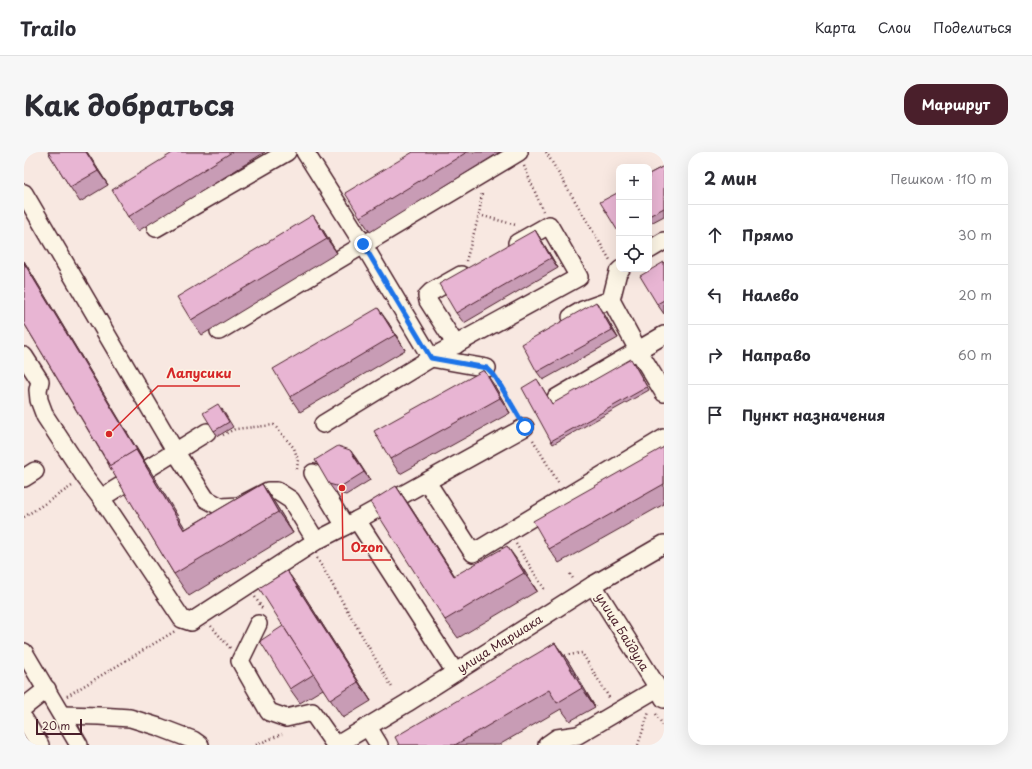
<!DOCTYPE html>
<html lang="ru">
<meta charset="utf-8">
<style>
:root{--surface:#fff;--page:#f7f7f7;--text:#2b2b33;--muted:#7c7c81;--line:#e1e1e2;--accent:#4a1f2b}
body{margin:0;font-family:"Playpen Sans",sans-serif;background:var(--page);color:var(--text)}
.controls{position:absolute;right:12px;top:12px;display:grid;overflow:hidden;border-radius:8px;box-shadow:0 4px 16px #0002}
.controls button{width:36px;height:36px;display:grid;place-items:center;padding:0;border:0;border-bottom:1px solid var(--line);background:var(--surface);color:var(--text);font:20px sans-serif}
.scale{position:absolute;left:12px;bottom:10px;width:46px;box-sizing:border-box;padding-left:4px;border:2px solid #4a1f2b;border-top:0;font-size:11px;line-height:14px;white-space:nowrap;color:#4a1f2b;-webkit-text-stroke:3px #fcf5e5;paint-order:stroke}
.stop{position:absolute;width:12px;height:12px;margin:-9px;border:3px solid #1a73e8;border-radius:50%;background:#fff}
.stop.end{background:#1a73e8;border-color:#fff;box-shadow:0 1px 4px #0008}
.list{margin:0;padding:0;list-style:none}
h2{display:flex;justify-content:space-between;align-items:center;height:52px;margin:0;padding:0 16px;font-size:17px}
h2 small{font-size:13px;font-weight:400;color:var(--muted)}
.list li{display:grid;grid-template-columns:26px 1fr auto;gap:12px;align-items:center;box-sizing:border-box;height:60px;padding:0 16px;border-top:1px solid var(--line)}
.list b{display:block;font-size:15px;white-space:nowrap}
.list em{font-size:13px;font-style:normal;color:var(--muted)}
.icon{flex:none;width:22px;height:22px;fill:none;stroke:currentColor;stroke-width:2;stroke-linecap:round;stroke-linejoin:round}
.map{position:relative;flex:none;width:640px;height:593px;overflow:hidden;border-radius:16px}
header{display:flex;align-items:center;gap:24px;box-sizing:border-box;height:56px;padding:0 20px;background:var(--surface);border-bottom:1px solid var(--line)}
header strong{font-size:19px}
nav{display:flex;gap:22px;margin-inline-start:auto;font-size:14px}
.intro{display:flex;align-items:center;justify-content:space-between;box-sizing:border-box;height:96px;padding:0 24px}
h1{margin:0;font-size:28px}
.button{padding:10px 18px;border-radius:16px;background:var(--accent);color:#fff;font-size:14px;font-weight:700}
main{display:flex;gap:24px;padding:0 24px}
aside{flex:1;background:var(--surface);border-radius:16px;box-shadow:0 4px 16px #0002}
.map>svg:first-child{display:block}
</style>
<header>
<strong>Trailo</strong>
<nav><a>Карта</a><a>Слои</a><a>Поделиться</a></nav>
</header>
<div class="intro"><h1>Как добраться</h1><a class="button">Маршрут</a></div>
<main>
<div class="map">
<svg width="640" height="593" viewBox="0 0 640 593">
<rect width="100%" height="100%" fill="#f8e8e1"/>
<filter id="ink" filterUnits="userSpaceOnUse"><feTurbulence type="fractalNoise" baseFrequency=".025" numOctaves="2"/><feDisplacementMap in="SourceGraphic" scale="8" xChannelSelector="R" yChannelSelector="G"/><feConvolveMatrix kernelMatrix="1 2 1 2 8 2 1 2 1" color-interpolation-filters="sRGB"/></filter>
<g filter="url(#ink)">
<g fill="none" stroke-linecap="round" stroke-linejoin="round">
<defs>
<g id="minor">
<path d="M 281,0 L 339,92 L 407,206 L 463,216"/>
<path d="M 0,41 L 151,299 L 182,347 L 197,355 L 215,354 L 244,339 L 253,339 L 267,348 L 292,389"/>
<path d="M 132,76 L 263,0"/>
<path d="M 625,98 L 640,89"/>
<path d="M 597,117 L 594,120 L 587,148 L 614,198 L 640,241"/>
<path d="M 547,165 L 559,158 L 587,148"/>
<path d="M 195,179 L 495,0"/>
<path d="M 432,193 L 404,149 L 403,144 L 407,140 L 437,123"/>
<path d="M 0,204 L 16,229 L 14,238 L 15,248 L 21,264 L 61,325 L 77,346 L 158,467 L 167,470 L 292,389 L 333,368 L 501,275"/>
<path d="M 532,246 L 640,183"/>
<path d="M 299,272 L 407,206 L 555,125 L 525,73 L 493,91"/>
<path d="M 125,316 L 183,280"/>
<path d="M 289,321 L 321,374"/>
<path d="M 0,326 L 11,319"/>
<path d="M 403,330 L 449,401 L 640,286"/>
<path d="M 77,346 L 98,333"/>
<path d="M 333,368 L 431,520"/>
<path d="M 569,433 L 634,536 L 640,547"/>
<path d="M 234,472 L 216,509 L 245,560 L 262,566 L 288,560 L 311,593"/>
<path d="M 0,500 L 55,593"/>
<path d="M 0,555 L 23,537"/>
<path d="M 38,563 L 75,564 L 106,566 L 135,575 L 169,588 L 176,593"/>
<path d="M 0,567 L 16,593"/>
<path d="M 344,575 L 355,593"/>
<path d="M 313,593 L 383,551 L 569,433 L 640,392"/>
<path d="M 523,593 L 533,586 L 554,583 L 634,536"/>
</g>
</defs>
<use href="#minor" stroke="#4a1f2b" stroke-width="20"/>
<g stroke="#4a1f2b" stroke-width="2.5" stroke-dasharray="1 3" stroke-linecap="butt">
<path d="M 522,0 L 586,108"/>
<path d="M 500,14 L 519,59"/>
<path d="M 455,63 L 458,41"/>
<path d="M 442,109 L 455,63 L 492,73"/>
<path d="M 473,228 L 493,261"/>
<path d="M 199,283 L 211,277 L 250,273 L 270,296 L 274,308 L 273,317"/>
<path d="M 509,288 L 535,332"/>
<path d="M 0,365 L 48,334"/>
<path d="M 492,392 L 521,438"/>
<path d="M 293,406 L 369,537"/>
<path d="M 546,422 L 550,428"/>
<path d="M 231,445 L 238,456"/>
<path d="M 187,474 L 206,496"/>
<path d="M 537,504 L 558,501 L 586,547"/>
<path d="M 43,544 L 151,479"/>
<path d="M 632,562 L 640,575"/>
<path d="M 232,593 L 258,582"/>
<path d="M 614,593 L 625,560"/>
</g>
<use href="#minor" stroke="#fcf5e5" stroke-width="17"/>
</g>
<g fill="#c89cb5" stroke="#4a1f2b">
<path d="M 24,0 L 63,0 L 84,33 L 56,50 L 46,35 Z"/>
<path d="M 150,0 L 241,0 L 114,79 L 104,65 Z"/>
<path d="M 389,0 L 476,0 L 346,80 L 336,65 Z"/>
<path d="M 640,14 L 640,64 L 625,72 L 625,22 Z"/>
<path d="M 299,78 L 313,101 L 178,183 L 167,168 Z"/>
<path d="M 511,78 L 518,89 L 534,116 L 440,171 L 432,161 Z"/>
<path d="M 0,109 L 161,377 L 238,332 L 252,353 L 269,381 L 165,444 L 150,422 L 0,171 Z"/>
<path d="M 640,110 L 640,162 L 633,152 Z"/>
<path d="M 572,150 L 578,158 L 594,186 L 519,228 L 513,220 Z"/>
<path d="M 364,170 L 381,198 L 276,260 L 266,245 Z"/>
<path d="M 609,210 L 625,238 L 529,292 L 527,289 L 515,230 L 528,252 Z"/>
<path d="M 470,233 L 486,261 L 376,322 L 366,307 Z"/>
<path d="M 198,257 L 209,275 L 194,284 L 190,279 Z"/>
<path d="M 640,295 L 640,352 L 535,411 L 525,397 Z"/>
<path d="M 326,298 L 346,328 L 322,343 L 311,340 L 305,332 Z"/>
<path d="M 372,334 L 385,353 L 431,424 L 496,412 L 513,439 L 434,486 L 421,468 Z"/>
<path d="M 263,419 L 276,437 L 347,549 L 319,566 L 299,537 L 276,551 L 266,537 L 259,474 Z"/>
<path d="M 531,491 L 544,509 L 571,555 L 546,569 L 537,557 L 475,593 L 375,593 Z"/>
</g>
<g fill="#a27f94" stroke="#4a1f2b">
<path d="M 62,0 L 63,0 L 84,33 L 74,19 Z"/>
<path d="M 289,63 L 299,78 L 313,101 L 303,87 Z"/>
<path d="M 511,78 L 518,89 L 534,116 L 527,106 Z"/>
<path d="M 0,109 L 127,320 L 117,305 L 0,111 Z"/>
<path d="M 572,150 L 578,158 L 594,186 L 588,178 Z"/>
<path d="M 354,156 L 364,170 L 381,198 L 371,183 Z"/>
<path d="M 460,218 L 470,233 L 486,261 L 476,246 Z"/>
<path d="M 112,298 L 127,320 L 175,399 L 160,378 Z"/>
<path d="M 326,298 L 332,306 L 346,328 L 340,320 Z"/>
<path d="M 238,332 L 252,353 L 269,381 L 254,360 Z"/>
<path d="M 372,334 L 385,353 L 443,443 L 430,424 Z"/>
<path d="M 483,394 L 496,412 L 513,439 L 500,421 Z"/>
<path d="M 263,419 L 276,437 L 347,549 L 334,530 Z"/>
<path d="M 531,491 L 544,509 L 571,555 L 558,536 Z"/>
</g>
<g fill="#e8b5d3" stroke="#4a1f2b">
<path d="M 24,0 L 62,0 L 74,19 L 46,35 Z"/>
<path d="M 150,0 L 208,0 L 104,65 L 88,38 Z"/>
<path d="M 389,0 L 443,0 L 336,65 L 321,41 Z"/>
<path d="M 640,14 L 640,56 L 625,64 L 625,22 Z"/>
<path d="M 595,40 L 595,81 L 576,50 Z"/>
<path d="M 289,63 L 303,87 L 167,168 L 153,145 Z"/>
<path d="M 511,78 L 527,106 L 432,161 L 415,132 Z"/>
<path d="M 640,110 L 640,148 L 633,152 L 616,124 Z"/>
<path d="M 0,111 L 117,305 L 112,298 L 86,314 L 0,171 Z"/>
<path d="M 572,150 L 588,178 L 513,220 L 498,192 Z"/>
<path d="M 354,156 L 371,183 L 266,245 L 249,217 Z"/>
<path d="M 607,207 L 623,235 L 527,289 L 498,236 L 513,227 L 528,252 Z"/>
<path d="M 460,218 L 476,246 L 366,307 L 350,279 Z"/>
<path d="M 194,252 L 205,270 L 190,279 L 179,261 Z"/>
<path d="M 314,294 L 326,298 L 340,320 L 316,335 L 305,332 L 291,308 Z"/>
<path d="M 640,295 L 640,332 L 525,397 L 509,369 Z"/>
<path d="M 112,298 L 160,378 L 238,332 L 254,360 L 150,422 L 85,314 Z"/>
<path d="M 372,334 L 430,424 L 483,394 L 500,421 L 421,468 L 346,350 Z"/>
<path d="M 263,419 L 334,530 L 306,548 L 235,436 Z"/>
<path d="M 259,474 L 290,522 L 266,537 L 236,489 Z"/>
<path d="M 531,491 L 558,536 L 533,551 L 525,538 L 431,593 L 375,593 L 371,585 Z"/>
</g>
</g>
<g fill="none" stroke-linecap="round" stroke-linejoin="round" filter="url(#ink)">
<path stroke="#1a73e8" stroke-width="5" d="M 339,92 L 407,206 L 463,216 L 469,222 L 472,226 L 501,275"/>
</g>
<g text-anchor="middle" stroke-width="3" stroke-linejoin="round" paint-order="stroke">
<g font-size="12" fill="#4a1f2b" stroke="#fcf5e5">
<text transform="translate(598 480) rotate(58)" y="4">улица Байдула</text>
<text transform="translate(476 492) rotate(-32)" y="4">улица Маршака</text>
</g>
</g>
<path fill="none" stroke="#d62828" stroke-width="1.5" d="M85 282L134 234H216M318 336L319 408H367"/>
<g fill="#d62828" stroke="#fcf5e5" stroke-width="1.5">
<circle cx="85" cy="282" r="4"/>
<circle cx="318" cy="336" r="4"/>
</g>
<g font-size="13" text-anchor="middle" font-weight="bold" fill="#d62828" stroke="#fcf5e5" stroke-width="3" stroke-linejoin="round" paint-order="stroke">
<text x="175" y="226">Лапусики</text>
<text x="343" y="400">Ozon</text>
</g>
</svg>
<div class="controls">
<button>+</button>
<button>−</button>
<button><svg class="icon" aria-label="locate" viewBox="0 0 24 24"><circle cx="12" cy="12" r="6"/><path d="M12 2v4M12 18v4M2 12h4M18 12h4"/></svg></button>
</div>
<div class="scale">20 m</div>
<div class="stop" style="left:501px;top:275px"></div>
<div class="stop end" style="left:339px;top:92px"></div>
</div>
<aside>
<h2>2 мин<small>Пешком · 110 m</small></h2>
<ul class="list">
<li><svg class="icon" aria-label="ahead" viewBox="0 0 24 24"><path d="M12 20V5M6 11l6-6 6 6"/></svg><div><b>Прямо</b></div><em>30 m</em></li>
<li><svg class="icon" aria-label="left" viewBox="0 0 24 24"><path d="M17 20v-9H6M10 6l-5 5 5 5"/></svg><div><b>Налево</b></div><em>20 m</em></li>
<li><svg class="icon" aria-label="right" viewBox="0 0 24 24"><path d="M7 20v-9h11M14 6l5 5-5 5"/></svg><div><b>Направо</b></div><em>60 m</em></li>
<li><svg class="icon" aria-label="arrive" viewBox="0 0 24 24"><path d="M6 21V4h12l-3 4 3 4H6"/></svg><div><b>Пункт назначения</b></div></li>
</ul>
</aside>
</main>
